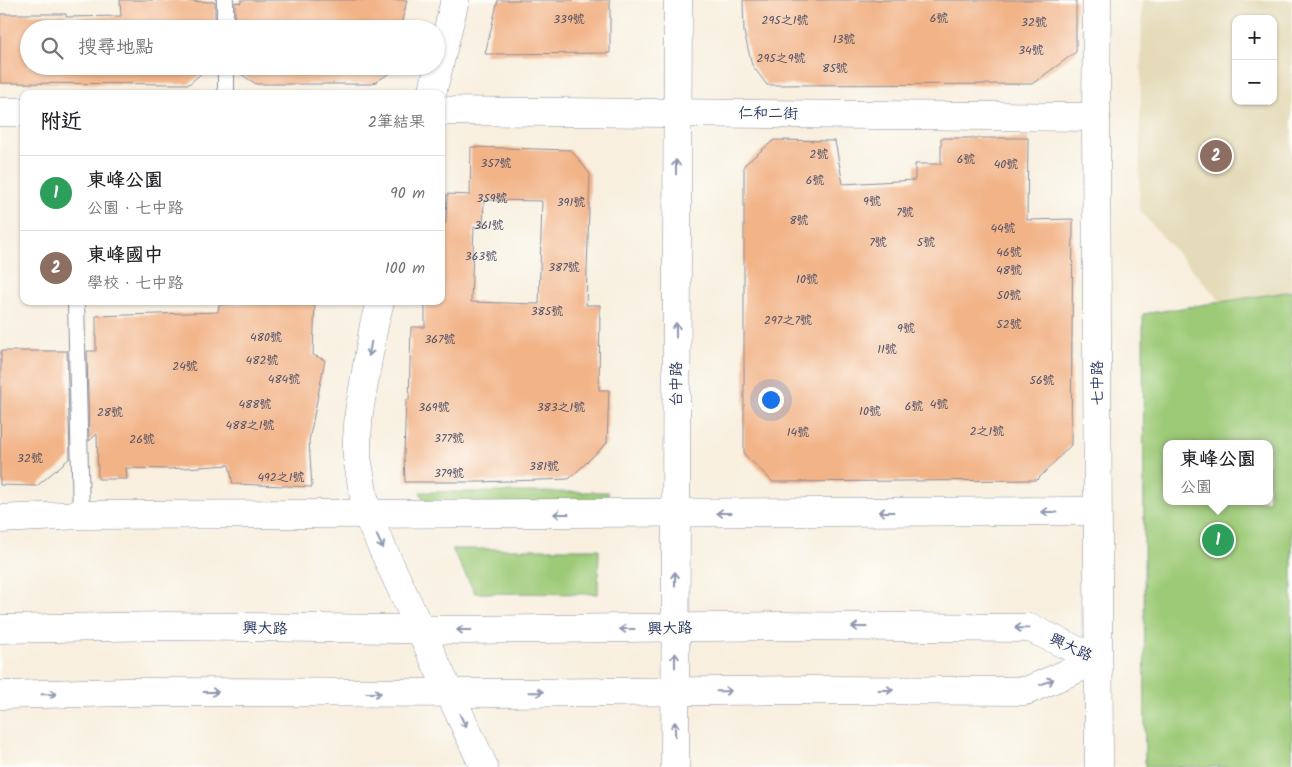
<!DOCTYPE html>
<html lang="zh-TW">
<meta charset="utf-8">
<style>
:root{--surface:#fff;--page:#f2f2f2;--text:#202124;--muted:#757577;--line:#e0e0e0;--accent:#7c3aed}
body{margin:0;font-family:Kalam,"LXGW WenKai TC",sans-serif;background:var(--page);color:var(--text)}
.controls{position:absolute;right:15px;top:15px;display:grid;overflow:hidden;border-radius:10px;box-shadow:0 1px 4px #0004}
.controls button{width:45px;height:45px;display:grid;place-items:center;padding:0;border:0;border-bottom:1px solid var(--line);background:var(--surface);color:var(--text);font:25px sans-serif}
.you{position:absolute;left:770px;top:399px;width:18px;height:18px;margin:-12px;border:4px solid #fff;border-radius:50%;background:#1a73e8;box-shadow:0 0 0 8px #1a73e833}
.badge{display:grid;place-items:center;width:32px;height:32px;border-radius:50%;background:var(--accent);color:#fff;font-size:16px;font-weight:700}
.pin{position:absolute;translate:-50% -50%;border:2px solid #fff;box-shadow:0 1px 5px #0006}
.popup{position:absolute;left:1163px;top:440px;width:110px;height:65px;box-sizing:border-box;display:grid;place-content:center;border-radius:10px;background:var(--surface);filter:drop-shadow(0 1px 4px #0005);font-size:16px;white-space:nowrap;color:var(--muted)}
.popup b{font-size:19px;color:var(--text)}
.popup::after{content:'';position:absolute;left:50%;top:100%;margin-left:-10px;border:10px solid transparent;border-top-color:var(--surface)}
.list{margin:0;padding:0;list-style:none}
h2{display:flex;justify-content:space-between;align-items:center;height:65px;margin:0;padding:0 20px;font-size:21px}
h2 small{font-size:16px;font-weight:400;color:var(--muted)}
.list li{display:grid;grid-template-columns:32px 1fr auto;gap:15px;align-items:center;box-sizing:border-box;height:75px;padding:0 20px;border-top:1px solid var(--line)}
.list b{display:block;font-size:19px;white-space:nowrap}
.list p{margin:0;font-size:16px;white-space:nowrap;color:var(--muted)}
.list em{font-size:16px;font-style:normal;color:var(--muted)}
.icon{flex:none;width:28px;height:28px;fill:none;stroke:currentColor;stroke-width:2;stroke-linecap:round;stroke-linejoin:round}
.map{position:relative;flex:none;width:1292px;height:767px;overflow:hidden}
.search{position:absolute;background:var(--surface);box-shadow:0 1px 4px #0004;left:20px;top:20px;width:425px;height:55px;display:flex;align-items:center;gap:12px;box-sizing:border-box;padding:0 18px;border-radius:28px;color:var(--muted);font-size:19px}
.panel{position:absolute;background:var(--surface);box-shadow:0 1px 4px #0004;left:20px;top:90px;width:425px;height:215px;border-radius:10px}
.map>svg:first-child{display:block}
</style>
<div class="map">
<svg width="1292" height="767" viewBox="0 0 1292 767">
<rect width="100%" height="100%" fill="#fdfcf7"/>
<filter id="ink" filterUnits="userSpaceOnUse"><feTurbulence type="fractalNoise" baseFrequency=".02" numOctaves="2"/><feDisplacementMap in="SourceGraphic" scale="10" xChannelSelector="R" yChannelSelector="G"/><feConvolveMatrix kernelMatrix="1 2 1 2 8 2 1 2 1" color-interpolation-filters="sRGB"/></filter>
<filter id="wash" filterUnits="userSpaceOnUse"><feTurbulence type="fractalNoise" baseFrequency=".0096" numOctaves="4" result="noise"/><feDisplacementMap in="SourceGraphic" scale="20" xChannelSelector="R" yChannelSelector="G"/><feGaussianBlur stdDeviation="1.12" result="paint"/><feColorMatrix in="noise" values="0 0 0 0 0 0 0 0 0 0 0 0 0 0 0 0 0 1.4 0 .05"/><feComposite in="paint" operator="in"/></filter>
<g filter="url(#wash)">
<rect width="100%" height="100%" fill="#f8efde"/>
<path fill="#e5dbba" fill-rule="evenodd" d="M 1142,0 L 1292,0 L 1292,291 L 1221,302 L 1139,210 ZM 1236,19 L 1273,19 L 1273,101 L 1236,101 Z"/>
<g fill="#9dca77" stroke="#5c7c6a" fill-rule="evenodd">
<path d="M 1292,291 L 1292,767 L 1145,767 L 1143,314 ZM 1167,444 L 1269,444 L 1269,501 L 1167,501 Z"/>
<path d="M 420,492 L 608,492 L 608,516 L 431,515 Z"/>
<path d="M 452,549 L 599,549 L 598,594 L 475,593 Z"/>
</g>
<g id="blocks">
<g fill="#f2b387" fill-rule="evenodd">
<path d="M 120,0 L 180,0 L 180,1 L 215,2 L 215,29 L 29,29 L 29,66 L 210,66 L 189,84 L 0,83 L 0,14 L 66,14 L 66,17 L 121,16 Z"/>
<path d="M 241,0 L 407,0 L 400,29 L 235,29 L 235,2 L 241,3 Z"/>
<path d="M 498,0 L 610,0 L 610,53 L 485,54 Z"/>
<path d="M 743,0 L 1076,0 L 1076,52 L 1032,84 L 767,85 L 752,65 L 744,32 Z"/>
<path d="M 236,66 L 391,66 L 389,74 L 372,84 L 256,84 L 236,71 Z"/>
<path d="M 941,138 L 1028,138 L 1027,220 L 1073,219 L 1071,445 L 1037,480 L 773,482 L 744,454 L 744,165 L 774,140 L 835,141 L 843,184 L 915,180 L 915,164 L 941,164 Z"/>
<path d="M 471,147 L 571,150 L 590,174 L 586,305 L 600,305 L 599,390 L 609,390 L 607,443 L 569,479 L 479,482 L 405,482 L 404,453 L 406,400 L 409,400 L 411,327 L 425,327 L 425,301 L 441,301 L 441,223 L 446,223 L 447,194 L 470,195 ZM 484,200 L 542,201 L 539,304 L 471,302 L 474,227 L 483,227 Z"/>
<path d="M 270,301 L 315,301 L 313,355 L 325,360 L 309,441 L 312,487 L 233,484 L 229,465 L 169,469 L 126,468 L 127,479 L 98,479 L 97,434 L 89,441 L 87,351 L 96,351 L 96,316 L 218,312 L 219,305 Z"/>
<path d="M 1,351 L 67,351 L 70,458 L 37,486 L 0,485 Z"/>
</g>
</g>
</g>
<g filter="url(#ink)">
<use href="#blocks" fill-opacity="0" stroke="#8a8f9e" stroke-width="1"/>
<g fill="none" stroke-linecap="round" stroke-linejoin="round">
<defs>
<g id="service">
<path d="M 225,0 L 225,29"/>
<path d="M 226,66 L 226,94"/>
<path d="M 76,301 L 81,515"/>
</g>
<g id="minor">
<path d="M 1097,0 L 1096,117 L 1099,767"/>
<path d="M 441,111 L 1096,117"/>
<path d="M 0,112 L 24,112"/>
</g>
<g id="tertiary">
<path d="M 432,94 L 455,0"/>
<path d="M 380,301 L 374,325 L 359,412 L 357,439 L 357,457 L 367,515 L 484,767"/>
<path d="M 0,519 L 81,515 L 1097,511"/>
<path d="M 0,629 L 166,626 L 466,630 L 780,626 L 1030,628 L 1098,660"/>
<path d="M 0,695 L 126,692 L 496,693 L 810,690 L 1026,691 L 1098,660"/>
<path d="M 675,767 L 678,0"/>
</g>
</defs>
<use href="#service" stroke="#8a8f9e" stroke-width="18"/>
<use href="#minor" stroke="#8a8f9e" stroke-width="29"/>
<use href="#tertiary" stroke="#8a8f9e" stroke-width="29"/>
<use href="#service" stroke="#fff" stroke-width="16"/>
<use href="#minor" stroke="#fff" stroke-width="28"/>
<use href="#tertiary" stroke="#fff" stroke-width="28"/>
</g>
<defs><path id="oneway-shaft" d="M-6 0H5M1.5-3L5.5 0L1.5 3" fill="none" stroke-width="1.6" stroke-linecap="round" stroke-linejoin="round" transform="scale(1.25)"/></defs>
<g stroke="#8d97ae">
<use href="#oneway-shaft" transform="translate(676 167) rotate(-90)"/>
<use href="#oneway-shaft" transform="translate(676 330) rotate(-90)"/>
<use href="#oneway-shaft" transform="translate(370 349) rotate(100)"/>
<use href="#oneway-shaft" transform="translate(886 512) rotate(180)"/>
<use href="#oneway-shaft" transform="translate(1049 512) rotate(180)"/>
<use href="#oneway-shaft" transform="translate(724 513) rotate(180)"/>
<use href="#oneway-shaft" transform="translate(561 514) rotate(180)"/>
<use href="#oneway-shaft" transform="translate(380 542) rotate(65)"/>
<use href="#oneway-shaft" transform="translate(675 579) rotate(-90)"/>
<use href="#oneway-shaft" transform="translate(859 627) rotate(-180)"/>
<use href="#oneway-shaft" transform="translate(1022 628) rotate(-179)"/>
<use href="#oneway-shaft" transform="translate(627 629) rotate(180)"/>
<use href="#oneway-shaft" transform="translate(464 630) rotate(-180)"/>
<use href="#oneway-shaft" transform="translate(675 660) rotate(-90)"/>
<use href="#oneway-shaft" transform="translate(1047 682) rotate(-23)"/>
<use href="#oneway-shaft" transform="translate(886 690)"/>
<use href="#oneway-shaft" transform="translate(724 691) rotate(-1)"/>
<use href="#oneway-shaft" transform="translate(211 692)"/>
<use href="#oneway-shaft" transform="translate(536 692) rotate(-1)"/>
<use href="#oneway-shaft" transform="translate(374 693)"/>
<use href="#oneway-shaft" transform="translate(49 694) rotate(-1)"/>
<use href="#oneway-shaft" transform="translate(463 721) rotate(65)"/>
<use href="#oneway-shaft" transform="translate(675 729) rotate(-91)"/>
</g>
</g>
<g text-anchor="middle" stroke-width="4" stroke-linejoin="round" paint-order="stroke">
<g font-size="12" fill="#515068">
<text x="939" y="22">6號</text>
<text x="569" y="23">339號</text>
<text x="785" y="24">295之1號</text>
<text x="1034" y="26">32號</text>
<text x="844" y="43">13號</text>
<text x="1031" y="54">34號</text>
<text x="781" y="62">295之9號</text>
<text x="835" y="72">85號</text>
<text x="819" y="158">2號</text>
<text x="966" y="163">6號</text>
<text x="496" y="167">357號</text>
<text x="1006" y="168">40號</text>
<text x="815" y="184">6號</text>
<text x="492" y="202">359號</text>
<text x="872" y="205">9號</text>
<text x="571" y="206">391號</text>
<text x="905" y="216">7號</text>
<text x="799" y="224">8號</text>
<text x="489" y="229">361號</text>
<text x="1003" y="232">44號</text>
<text x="878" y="246">7號</text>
<text x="926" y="246">5號</text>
<text x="1009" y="256">46號</text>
<text x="481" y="260">363號</text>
<text x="564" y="271">387號</text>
<text x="1009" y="274">48號</text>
<text x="807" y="283">10號</text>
<text x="1009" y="299">50號</text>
<text x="547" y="315">385號</text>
<text x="788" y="324">297之7號</text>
<text x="1009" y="328">52號</text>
<text x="906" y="332">9號</text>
<text x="266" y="341">480號</text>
<text x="440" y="343">367號</text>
<text x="887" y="353">11號</text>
<text x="262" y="364">482號</text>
<text x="185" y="370">24號</text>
<text x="284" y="383">484號</text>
<text x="1042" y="384">56號</text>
<text x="255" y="408">488號</text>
<text x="939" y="408">4號</text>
<text x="914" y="410">6號</text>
<text x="434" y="411">369號</text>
<text x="561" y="411">383之1號</text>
<text x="870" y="415">10號</text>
<text x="110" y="416">28號</text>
<text x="250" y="429">488之1號</text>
<text x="987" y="435">2之1號</text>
<text x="798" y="436">14號</text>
<text x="449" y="442">377號</text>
<text x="142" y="443">26號</text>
<text x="30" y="462">32號</text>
<text x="544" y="470">381號</text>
<text x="449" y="477">379號</text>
<text x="281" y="481">492之1號</text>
</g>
<g font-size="15" fill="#1b2f5e" stroke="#fdfcf7">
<text transform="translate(768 113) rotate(1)" y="5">仁和二街</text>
<text transform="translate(1097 383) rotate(-90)" y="5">七中路</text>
<text transform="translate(676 384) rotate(-90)" y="5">台中路</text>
<text transform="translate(265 628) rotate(1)" y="5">興大路</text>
<text transform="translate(670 628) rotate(-1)" y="5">興大路</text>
<text transform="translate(1071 647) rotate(25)" y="5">興大路</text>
</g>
</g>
</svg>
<div class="controls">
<button>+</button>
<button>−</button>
</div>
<div class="you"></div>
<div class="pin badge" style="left:1218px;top:540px;background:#2e9e5b">1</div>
<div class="popup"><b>東峰公園</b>公園</div>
<div class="pin badge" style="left:1216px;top:156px;background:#8d6e63">2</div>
<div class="search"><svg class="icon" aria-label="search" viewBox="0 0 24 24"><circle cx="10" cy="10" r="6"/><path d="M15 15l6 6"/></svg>搜尋地點</div>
<section class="panel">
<h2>附近<small>2筆結果</small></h2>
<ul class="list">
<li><span class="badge" style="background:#2e9e5b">1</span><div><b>東峰公園</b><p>公園 · 七中路</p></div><em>90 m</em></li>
<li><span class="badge" style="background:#8d6e63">2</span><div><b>東峰國中</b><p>學校 · 七中路</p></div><em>100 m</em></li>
</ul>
</section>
</div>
